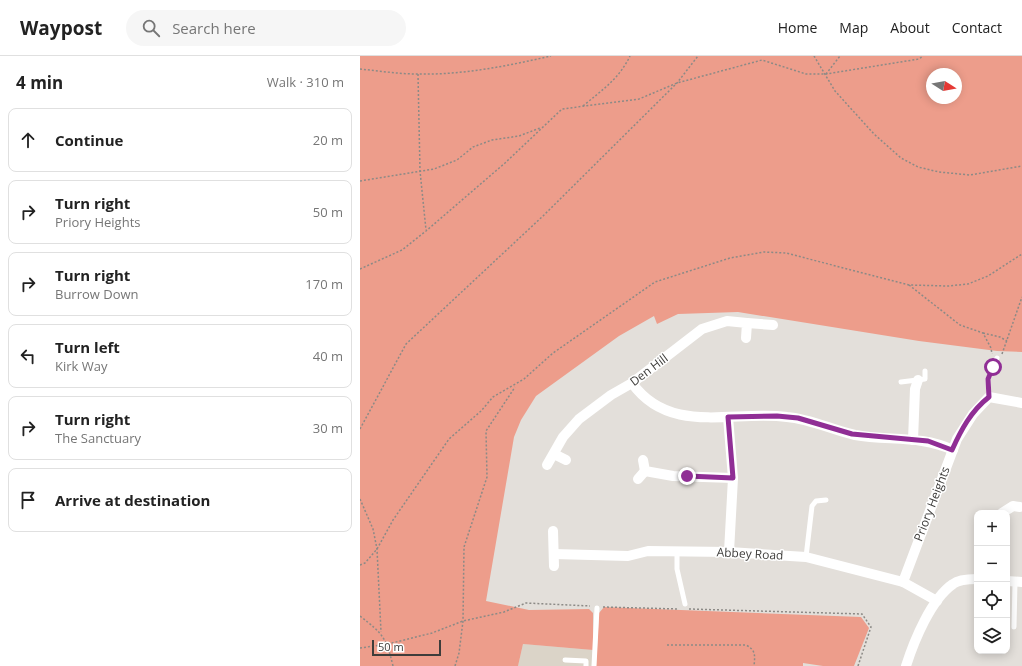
<!DOCTYPE html>
<meta charset="utf-8">
<style>
:root{--surface:#fff;--page:#f6f6f6;--text:#222;--muted:#767676;--line:#e0e0e0}
body{margin:0;font-family:"Open Sans",sans-serif;background:var(--page);color:var(--text)}
.controls{position:absolute;right:12px;bottom:12px;display:grid;overflow:hidden;border-radius:8px;box-shadow:0 2px 10px #0003}
.controls button{width:36px;height:36px;display:grid;place-items:center;padding:0;border:0;border-bottom:1px solid var(--line);background:var(--surface);color:var(--text);font:20px sans-serif}
.compass{position:absolute;left:566px;top:12px;width:36px;height:36px;border-radius:50%;background:var(--surface);box-shadow:0 2px 10px #0003;rotate:101deg}
.scale{position:absolute;left:12px;bottom:10px;width:69px;box-sizing:border-box;padding-left:4px;border:2px solid #3e3d3b;border-top:0;font-size:11px;line-height:14px;white-space:nowrap;color:#3e3d3b;-webkit-text-stroke:3px #fff;paint-order:stroke}
.stop{position:absolute;width:12px;height:12px;margin:-9px;border:3px solid #902e95;border-radius:50%;background:#fff}
.stop.end{background:#902e95;border-color:#fff;box-shadow:0 1px 4px #0008}
.list{margin:0;padding:0;list-style:none}
h2{display:flex;justify-content:space-between;align-items:center;height:52px;margin:0;padding:0 16px;font-size:17px}
h2 small{font-size:13px;font-weight:400;color:var(--muted)}
.list li{display:grid;grid-template-columns:26px 1fr auto;gap:12px;align-items:center;box-sizing:border-box;height:64px;margin:0 8px 8px;padding:0 8px;border:1px solid var(--line);border-radius:8px}
.list b{display:block;font-size:15px;white-space:nowrap}
.list p{margin:0;font-size:13px;white-space:nowrap;color:var(--muted)}
.list em{font-size:13px;font-style:normal;color:var(--muted)}
.icon{flex:none;width:22px;height:22px;fill:none;stroke:currentColor;stroke-width:2;stroke-linecap:round;stroke-linejoin:round}
.map{position:relative;flex:none;width:662px;height:610px;overflow:hidden}
header{display:flex;align-items:center;gap:24px;box-sizing:border-box;height:56px;padding:0 20px;background:var(--surface);border-bottom:1px solid var(--line)}
header strong{font-size:19px}
nav{display:flex;gap:22px;margin-inline-start:auto;font-size:14px}
.search{width:280px;height:36px;background:var(--page);display:flex;align-items:center;gap:10px;box-sizing:border-box;padding:0 14px;border-radius:22px;color:var(--muted);font-size:15px}
main{display:flex}
aside{flex:1;background:var(--surface)}
.map>svg:first-child{display:block}
</style>
<header>
<strong>Waypost</strong>
<div class="search"><svg class="icon" aria-label="search" viewBox="0 0 24 24"><circle cx="10" cy="10" r="6"/><path d="M15 15l6 6"/></svg>Search here</div>
<nav><a>Home</a><a>Map</a><a>About</a><a>Contact</a></nav>
</header>
<main>
<aside>
<h2>4 min<small>Walk · 310 m</small></h2>
<ul class="list">
<li><svg class="icon" aria-label="ahead" viewBox="0 0 24 24"><path d="M12 20V5M6 11l6-6 6 6"/></svg><div><b>Continue</b></div><em>20 m</em></li>
<li><svg class="icon" aria-label="right" viewBox="0 0 24 24"><path d="M7 20v-9h11M14 6l5 5-5 5"/></svg><div><b>Turn right</b><p>Priory Heights</p></div><em>50 m</em></li>
<li><svg class="icon" aria-label="right" viewBox="0 0 24 24"><path d="M7 20v-9h11M14 6l5 5-5 5"/></svg><div><b>Turn right</b><p>Burrow Down</p></div><em>170 m</em></li>
<li><svg class="icon" aria-label="left" viewBox="0 0 24 24"><path d="M17 20v-9H6M10 6l-5 5 5 5"/></svg><div><b>Turn left</b><p>Kirk Way</p></div><em>40 m</em></li>
<li><svg class="icon" aria-label="right" viewBox="0 0 24 24"><path d="M7 20v-9h11M14 6l5 5-5 5"/></svg><div><b>Turn right</b><p>The Sanctuary</p></div><em>30 m</em></li>
<li><svg class="icon" aria-label="arrive" viewBox="0 0 24 24"><path d="M6 21V4h12l-3 4 3 4H6"/></svg><div><b>Arrive at destination</b></div></li>
</ul>
</aside>
<div class="map">
<svg width="662" height="610" viewBox="0 0 662 610">
<rect width="100%" height="100%" fill="#e3dfda"/>
<path fill="#dbd4c8" d="M 163,588 L 233,594 L 232,610 L 158,610 Z"/>
<g fill="#ed9d8b" fill-rule="evenodd">
<path d="M 0,0 L 662,0 L 662,296 L 637,295 L 559,285 L 378,256 L 318,258 L 297,268 L 294,260 L 259,280 L 176,340 L 161,364 L 154,381 L 126,545 L 169,554 L 229,553 L 233,557 L 233,594 L 163,588 L 158,610 L 0,610 ZM 572,18 L 596,18 L 596,42 L 572,42 Z"/>
<path d="M 244,551 L 501,561 L 509,572 L 494,610 L 463,610 L 443,607 L 443,610 L 236,610 L 239,557 Z"/>
</g>
<g fill="none" stroke-linecap="round" stroke-linejoin="round">
<g stroke="#8c8a86" stroke-width="1.5" stroke-dasharray="2 2" stroke-linecap="butt">
<path d="M 454,0 L 475,35 L 514,78 L 541,102 L 558,111 L 579,116 L 610,119 L 662,110"/>
<path d="M 0,13 C 19,15 39,18 58,18 C 103,19 147,10 191,0"/>
<path d="M 58,18 L 60,115 L 66,174"/>
<path d="M 466,18 L 480,0"/>
<path d="M 223,50 C 242,34 259,23 270,0"/>
<path d="M 0,125 L 74,113 L 97,104 L 113,91 L 132,84 L 159,80 L 180,72"/>
<path d="M 0,213 L 42,194 L 66,175 L 145,107 L 202,53 L 279,43 L 317,27 L 402,4 L 446,18 L 466,18 L 559,3 L 563,0"/>
<path d="M 549,229 L 600,269 L 623,277 L 631,292 L 632,298"/>
<path d="M 623,277 L 640,281 L 647,285"/>
<path d="M 642,298 L 662,241"/>
<path d="M 0,373 L 46,288 L 183,160 L 317,27 L 338,0"/>
<path d="M 0,443 L 13,473 L 17,493 L 21,576"/>
<path d="M 0,509 L 5,507 L 17,493 L 33,464 L 89,383 L 121,355 L 133,341 L 164,323 L 193,297 L 295,226 L 370,202 L 404,196 L 426,197 L 549,229 L 588,230 L 608,228 L 628,220 L 662,198"/>
<path d="M 243,551 L 319,553"/>
<path d="M 329,553 L 502,558 L 511,571 L 498,610"/>
<path d="M 0,560 C 23,578 26,581 33,610"/>
<path d="M 307,589 L 386,589 C 396,594 395,600 394,610"/>
<path d="M 0,592 L 28,588 L 72,577 L 103,565 L 144,556 L 166,547 L 230,550"/>
<path d="M 95,610 L 99,597 L 103,565 L 104,491 L 127,421 L 126,375 L 155,331"/>
</g>
<g stroke="#fff" stroke-width="5">
<path d="M 541,326 L 565,323 L 565,315"/>
<path d="M 629,341 L 628,323 L 637,302"/>
<path d="M 317,496 L 317,513 L 325,548"/>
<path d="M 446,501 L 452,450 L 456,445 L 466,444"/>
<path d="M 654,571 L 655,526"/>
<path d="M 205,604 L 226,605 L 226,610"/>
<path d="M 234,610 L 237,552"/>
</g>
<g stroke="#fff" stroke-width="10">
<path d="M 387,267 L 413,269"/>
<path d="M 272,327 C 310,380 373,354 427,361 C 451,363 472,374 495,379 C 528,385 561,379 593,394"/>
<path d="M 368,361 L 373,422 L 369,496"/>
<path d="M 553,384 L 555,333 L 558,324"/>
<path d="M 194,398 L 206,404"/>
<path d="M 283,404 L 285,415 L 313,420 L 373,422"/>
<path d="M 187,409 L 203,381 L 219,363 L 251,339 L 272,327 L 342,273 L 367,265 L 387,267 L 386,282"/>
<path d="M 278,423 L 285,415"/>
<path d="M 642,457 L 653,450 L 660,451"/>
<path d="M 193,475 L 194,510"/>
<path d="M 194,498 L 268,500 L 288,495 L 369,496 L 446,501 L 543,526 L 577,545"/>
<path d="M 647,525 L 662,526"/>
<path d="M 543,526 L 597,383 L 613,358 L 629,341 L 662,347"/>
<path d="M 546,610 C 554,585 571,543 593,528 C 599,523 610,523 617,523"/>
</g>
</g>
<g fill="none" stroke-linecap="round" stroke-linejoin="round">
<path stroke="#902e95" stroke-width="5" d="M 327,420 L 373,422 L 368,361 L 417,360 L 438,362 L 492,378 L 568,385 L 592,394 C 601,374 611,355 629,341 L 628,323 L 633,311"/>
</g>
<g text-anchor="middle" stroke-width="3" stroke-linejoin="round" paint-order="stroke">
<g font-size="12" fill="#3e3d3b" stroke="#fff">
<text transform="translate(289 314) rotate(-37)" y="4">Den Hill</text>
<text transform="translate(572 448) rotate(-69)" y="4">Priory Heights</text>
<text transform="translate(390 498) rotate(3)" y="4">Abbey Road</text>
</g>
</g>
</svg>
<div class="controls">
<button>+</button>
<button>−</button>
<button><svg class="icon" aria-label="locate" viewBox="0 0 24 24"><circle cx="12" cy="12" r="6"/><path d="M12 2v4M12 18v4M2 12h4M18 12h4"/></svg></button>
<button><svg class="icon" aria-label="layers" viewBox="0 0 24 24"><path d="M12 4l9 5-9 5-9-5zM3 14l9 5 9-5"/></svg></button>
</div>
<svg class="compass" viewBox="-18 -18 36 36"><path d="M0-13l5 13h-10z" fill="#e53935"/><path d="M0 13l5-13h-10z" fill="#767676"/></svg>
<div class="scale">50 m</div>
<div class="stop" style="left:633px;top:311px"></div>
<div class="stop end" style="left:327px;top:420px"></div>
</div>
</main>
